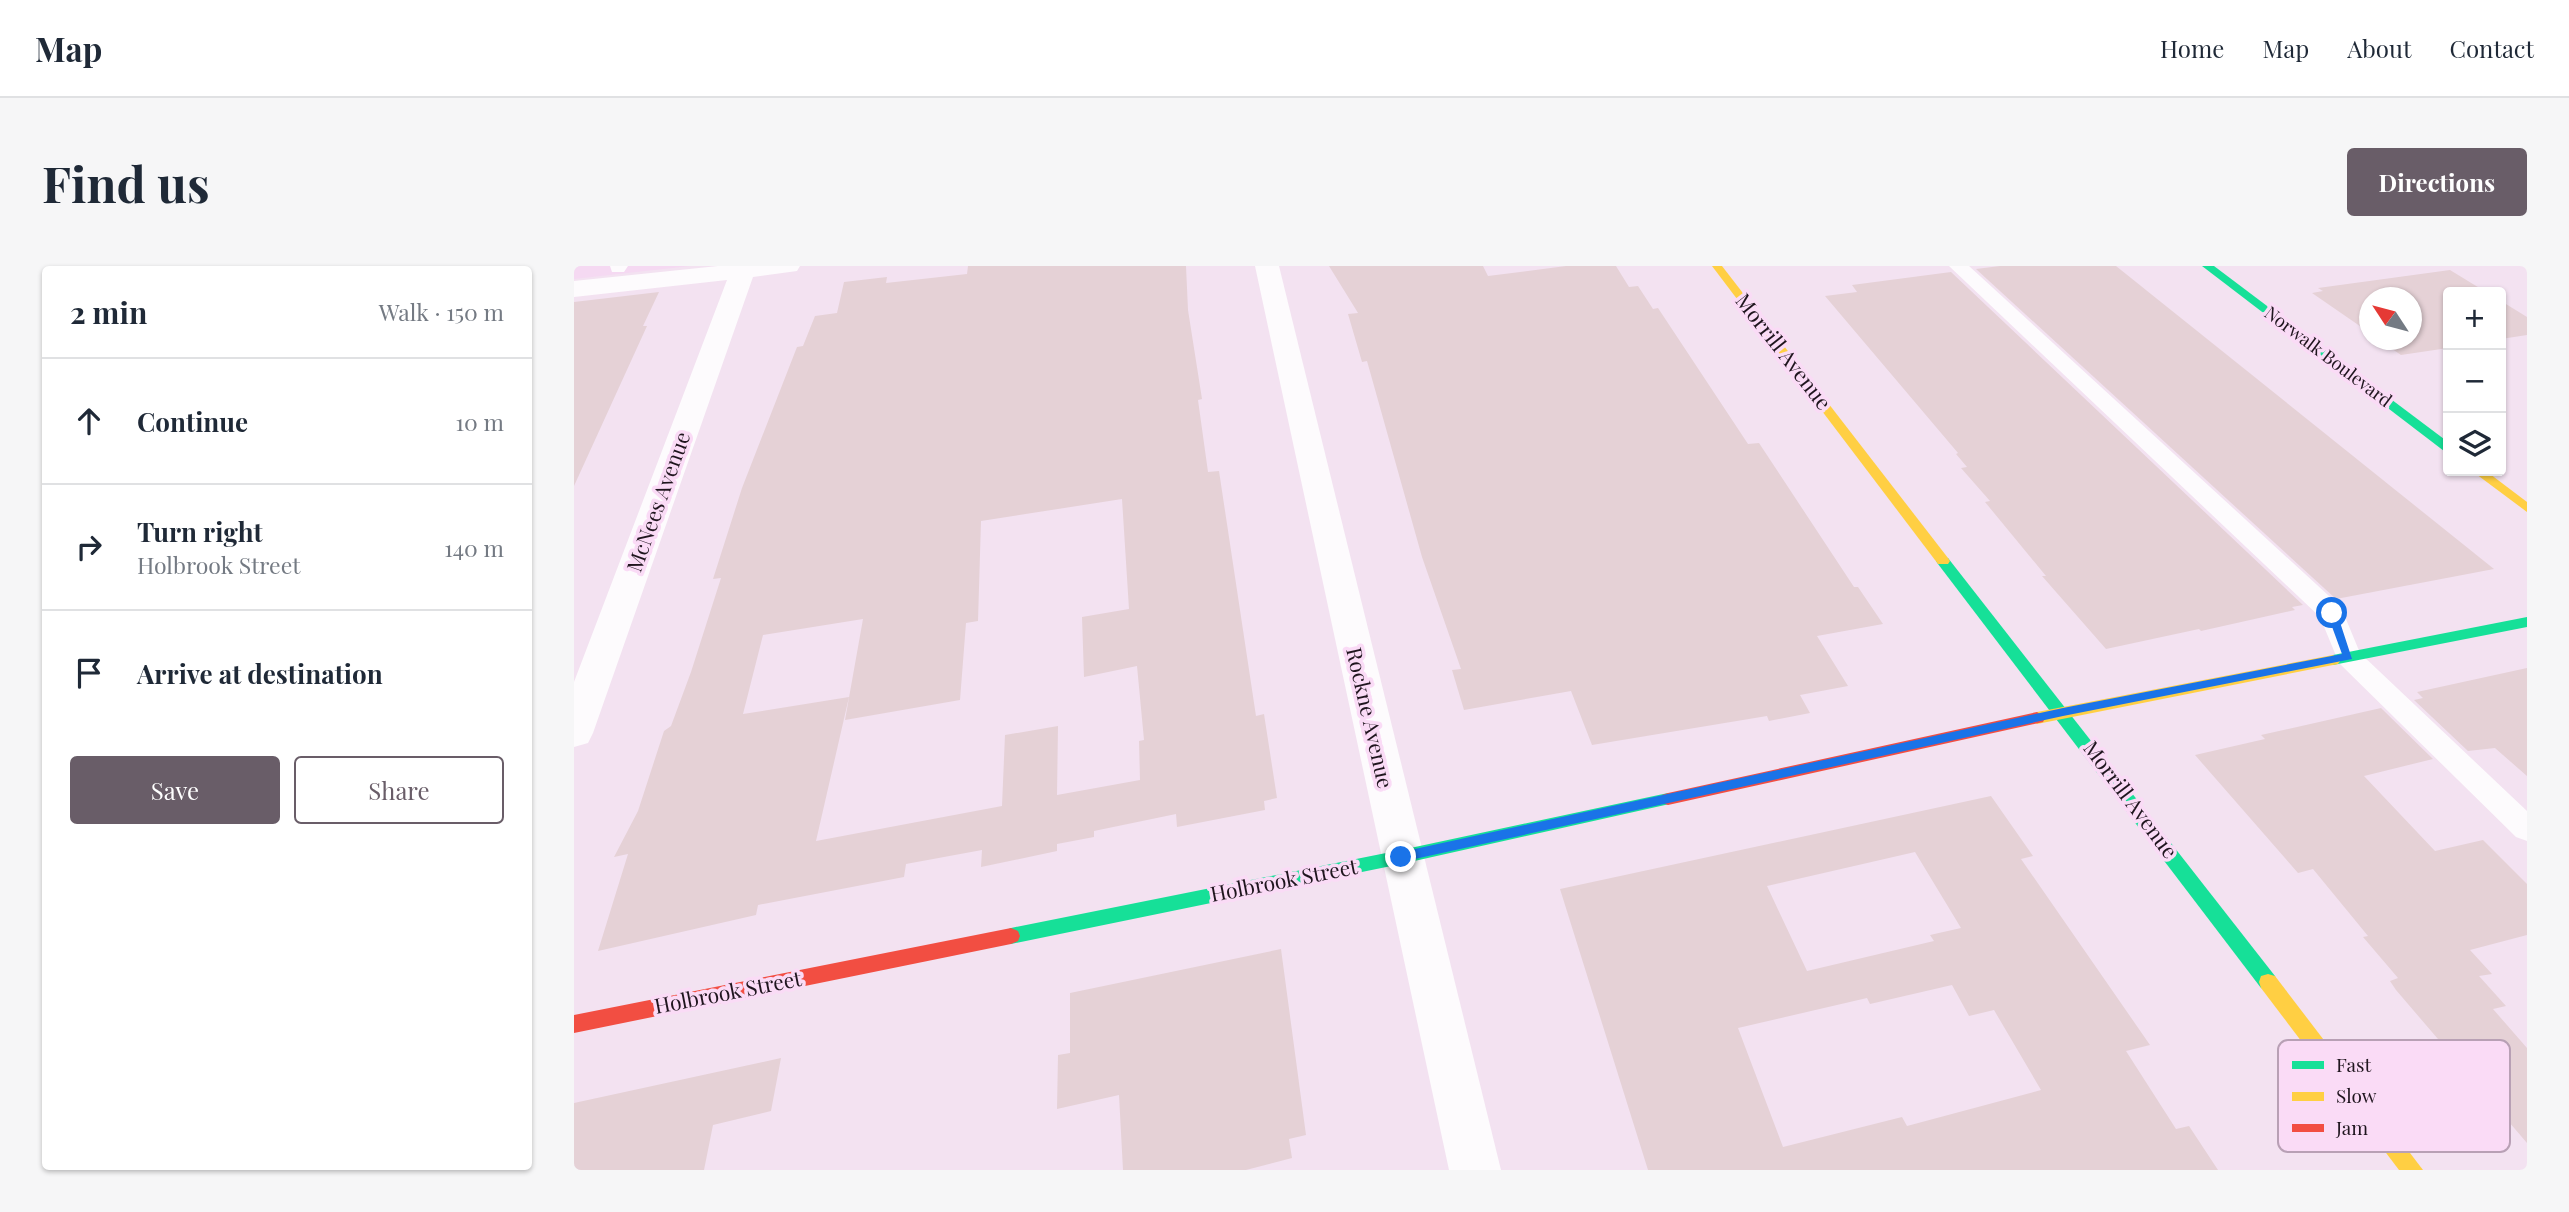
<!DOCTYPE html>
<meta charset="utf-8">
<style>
:root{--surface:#fff;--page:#f6f6f7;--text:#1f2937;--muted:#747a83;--line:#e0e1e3;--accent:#695d68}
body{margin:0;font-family:"Playfair Display",serif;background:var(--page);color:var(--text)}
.controls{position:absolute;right:21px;top:21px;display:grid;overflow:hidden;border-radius:7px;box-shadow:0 2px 5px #0004}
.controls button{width:63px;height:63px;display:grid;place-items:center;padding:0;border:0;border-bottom:2px solid var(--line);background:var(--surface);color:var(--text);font:35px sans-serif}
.compass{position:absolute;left:1785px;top:21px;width:63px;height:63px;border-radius:50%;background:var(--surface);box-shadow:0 2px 5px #0004;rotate:306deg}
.stop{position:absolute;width:21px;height:21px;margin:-16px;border:5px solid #1a73e8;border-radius:50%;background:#fff}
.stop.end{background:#1a73e8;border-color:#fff;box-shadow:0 2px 7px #0008}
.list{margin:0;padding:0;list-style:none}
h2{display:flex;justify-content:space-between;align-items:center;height:91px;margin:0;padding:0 28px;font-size:30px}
h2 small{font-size:23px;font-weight:400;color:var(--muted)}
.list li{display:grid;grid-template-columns:46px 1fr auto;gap:21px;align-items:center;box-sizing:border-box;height:126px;padding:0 28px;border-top:2px solid var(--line)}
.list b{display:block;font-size:26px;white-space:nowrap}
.list p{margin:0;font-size:23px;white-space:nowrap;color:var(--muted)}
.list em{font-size:23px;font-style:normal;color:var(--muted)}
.actions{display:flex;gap:14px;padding:21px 28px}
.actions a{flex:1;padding:16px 0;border:2px solid var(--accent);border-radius:7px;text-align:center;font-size:24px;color:var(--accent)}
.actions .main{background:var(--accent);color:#fff}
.icon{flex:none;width:38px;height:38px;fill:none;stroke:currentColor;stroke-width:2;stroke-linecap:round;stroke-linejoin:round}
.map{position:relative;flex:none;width:1953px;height:904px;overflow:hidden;border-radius:7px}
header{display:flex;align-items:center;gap:42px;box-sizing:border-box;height:98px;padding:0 35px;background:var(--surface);border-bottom:2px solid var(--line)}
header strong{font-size:33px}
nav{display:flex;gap:38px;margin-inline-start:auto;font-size:24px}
.intro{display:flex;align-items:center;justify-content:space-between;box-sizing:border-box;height:168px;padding:0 42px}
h1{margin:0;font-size:49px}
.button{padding:18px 32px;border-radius:7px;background:var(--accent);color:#fff;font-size:24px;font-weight:700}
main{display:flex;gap:42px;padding:0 42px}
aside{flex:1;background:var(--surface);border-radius:7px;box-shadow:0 2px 5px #0004}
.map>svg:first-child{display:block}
</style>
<header>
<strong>Map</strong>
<nav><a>Home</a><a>Map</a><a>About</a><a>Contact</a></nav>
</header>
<div class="intro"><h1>Find us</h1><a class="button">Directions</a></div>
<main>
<aside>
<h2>2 min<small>Walk · 150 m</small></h2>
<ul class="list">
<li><svg class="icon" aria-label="ahead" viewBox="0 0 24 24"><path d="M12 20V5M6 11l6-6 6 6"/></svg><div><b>Continue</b></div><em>10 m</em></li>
<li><svg class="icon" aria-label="right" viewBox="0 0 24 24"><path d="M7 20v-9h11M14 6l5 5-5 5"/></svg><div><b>Turn right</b><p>Holbrook Street</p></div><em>140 m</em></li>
<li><svg class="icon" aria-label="arrive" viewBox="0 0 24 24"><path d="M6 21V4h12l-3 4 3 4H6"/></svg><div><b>Arrive at destination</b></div></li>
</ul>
<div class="actions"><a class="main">Save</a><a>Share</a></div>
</aside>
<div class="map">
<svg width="1953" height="904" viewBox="0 0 1953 904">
<rect width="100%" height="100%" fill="#f3e2f1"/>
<path fill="#f5d9f2" d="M 0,0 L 116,0 L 0,13 Z"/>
<g fill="#e5d1d6" fill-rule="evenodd">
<path d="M 394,0 L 612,0 L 614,44 L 628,133 L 624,134 L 634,206 L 645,205 L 682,450 L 690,448 L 703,532 L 690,535 L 691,544 L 603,561 L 602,548 L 520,565 L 520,571 L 483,578 L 483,585 L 407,601 L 408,584 L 332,598 L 330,611 L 184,639 L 182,649 L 24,685 L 54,588 L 40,591 L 64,545 L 90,465 L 97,460 L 117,406 L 147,312 L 139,313 L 168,222 L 223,81 L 229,80 L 241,50 L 263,47 L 270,16 L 313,11 L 312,17 L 393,8 ZM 548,233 L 555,343 L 508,351 L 510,411 L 563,400 L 570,474 L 565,475 L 566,514 L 483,529 L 484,460 L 431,469 L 428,540 L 242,575 L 275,431 L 169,448 L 189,369 L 289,353 L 271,454 L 386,434 L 392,357 L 404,355 L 407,255 Z"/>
<path d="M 755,0 L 909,0 L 914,10 L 992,0 L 1042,0 L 1055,21 L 1064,20 L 1079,43 L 1084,42 L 1174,178 L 1185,177 L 1280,321 L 1284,321 L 1309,358 L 1243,370 L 1274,420 L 1226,429 L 1236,447 L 1195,455 L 1193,450 L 1018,479 L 997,425 L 890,444 L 878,404 L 887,403 L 848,291 L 793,95 L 788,96 L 774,48 L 784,47 Z"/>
<path d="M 1426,0 L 1542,0 L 1920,303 L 1762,333 L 1402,3 Z"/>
<path d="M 1876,4 L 1912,26 L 1874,26 L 1874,82 L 1827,89 L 1805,74 L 1838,74 L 1838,32 L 1796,32 L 1796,67 L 1738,27 L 1749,25 L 1744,22 Z"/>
<path d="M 1377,6 L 1729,339 L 1718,341 L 1721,344 L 1627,365 L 1625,363 L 1532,383 L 1468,310 L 1472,310 L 1411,236 L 1416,235 L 1387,202 L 1393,201 L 1382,188 L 1384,187 L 1251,30 L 1283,26 L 1278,19 Z"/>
<path d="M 85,26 L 69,60 L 73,60 L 0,220 L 0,36 Z"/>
<path d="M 1927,35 L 1953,51 L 1953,69 L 1927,73 Z"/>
<path d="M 1953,402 L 1953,510 L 1921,482 L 1894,485 L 1840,434 L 1849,432 L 1843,426 Z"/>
<path d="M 1807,442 L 1859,493 L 1790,510 L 1861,585 L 1909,574 L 1953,618 L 1953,669 L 1896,684 L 1918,708 L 1905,710 L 1932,740 L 1919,743 L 1953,782 L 1953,877 L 1822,724 L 1816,715 L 1824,712 L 1789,671 L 1794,670 L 1739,603 L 1724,607 L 1621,489 L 1691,473 L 1687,469 Z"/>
<path d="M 1417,530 L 1459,590 L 1447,593 L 1576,779 L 1552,785 L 1602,863 L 1615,860 L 1644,904 L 1074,904 L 986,623 ZM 1341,586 L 1387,662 L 1356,669 L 1360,675 L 1233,705 L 1193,620 ZM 1378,719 L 1395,750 L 1420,744 L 1467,824 L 1333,860 L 1328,851 L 1209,881 L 1164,762 L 1293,732 L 1296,738 Z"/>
<path d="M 707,683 L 732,869 L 715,873 L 718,892 L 672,904 L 549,904 L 545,829 L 483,843 L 484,789 L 496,787 L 496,727 Z"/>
<path d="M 207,792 L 197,845 L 139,859 L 130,904 L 0,904 L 0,837 Z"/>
</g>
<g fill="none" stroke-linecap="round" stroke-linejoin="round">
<g fill="#fdfbfd" fill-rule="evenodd">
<path d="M 36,0 L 54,0 L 50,6 L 38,6 Z"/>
<path d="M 1375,0 L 1395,0 L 1767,341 L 1786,387 L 1953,545 L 1953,575 L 1942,571 L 1765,397 L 1746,351 Z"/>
</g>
<g fill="#fdfbfd" fill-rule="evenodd">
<path d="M 144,0 L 226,0 L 223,5 L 179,11 L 19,467 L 14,477 L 0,481 L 0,416 L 153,14 L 0,31 L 0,15 Z"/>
<path d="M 681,0 L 705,0 L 927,904 L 875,904 Z"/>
</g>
<g fill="#16e098" fill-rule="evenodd">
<path d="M 1628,0 L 1640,0 L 1874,176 L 1874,186 L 1870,185 Z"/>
<path d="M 1369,291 L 1374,292 L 1701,710 L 1703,716 L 1701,722 L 1694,724 L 1687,722 L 1364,298 L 1362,295 L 1364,292 Z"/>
<path d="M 1953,351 L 1953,361 L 1759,399 L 1751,394 L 1759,389 Z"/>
<path d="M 1094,527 L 1100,529 L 1102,533 L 1100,537 L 827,598 L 437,678 L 430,675 L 428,670 L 430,665 L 437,662 L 827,584 Z"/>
</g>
<g fill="#ffcf43" fill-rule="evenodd">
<path d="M 1138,0 L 1148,0 L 1374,292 L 1376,295 L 1374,298 L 1364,298 Z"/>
<path d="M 1898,205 L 1912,205 L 1953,236 L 1953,246 Z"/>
<path d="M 1759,389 L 1767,394 L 1764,398 L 1463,458 L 1455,452 L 1463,446 Z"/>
<path d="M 1694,708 L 1701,710 L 1849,904 L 1825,904 L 1687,722 L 1685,716 L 1687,710 Z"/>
</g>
<g fill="#f24e42" fill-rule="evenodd">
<path d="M 1463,446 L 1471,452 L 1469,456 L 1094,539 L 1088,537 L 1086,533 L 1088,529 L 1094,527 Z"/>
<path d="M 437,662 L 444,665 L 446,670 L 444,675 L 437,678 L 0,767 L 0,749 Z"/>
</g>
</g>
<path fill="#1a73e8" d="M 1758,343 L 1763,347 L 1778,393 L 1489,450 L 827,596 L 821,591 L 827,586 L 1489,442 L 1768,388 L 1753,347 Z"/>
<g text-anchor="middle" stroke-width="7" stroke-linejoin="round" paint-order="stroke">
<g font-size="18" fill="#1f151e" stroke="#fadbf6">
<text transform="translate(1754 91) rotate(37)" y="6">Norwalk Boulevard</text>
</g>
<g font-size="21" fill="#1f151e" stroke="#fadbf6">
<text transform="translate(1209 86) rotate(52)" y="7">Morrill Avenue</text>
<text transform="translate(85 236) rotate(-70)" y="7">McNees Avenue</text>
<text transform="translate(795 452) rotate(77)" y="7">Rockne Avenue</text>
<text transform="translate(1556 534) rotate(53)" y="7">Morrill Avenue</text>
<text transform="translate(710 615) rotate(-11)" y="7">Holbrook Street</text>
<text transform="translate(154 727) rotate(-11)" y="7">Holbrook Street</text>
</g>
</g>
<rect x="1704" y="774" width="232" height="112" rx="10" fill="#fadbf6" stroke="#b8a0b5" stroke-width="2"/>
<rect x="1718" y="795" width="32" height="8" fill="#16e098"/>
<rect x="1718" y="826" width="32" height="9" fill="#ffcf43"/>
<rect x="1718" y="858" width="32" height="8" fill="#f24e42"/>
<g font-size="19" fill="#1f151e">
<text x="1762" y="806">Fast</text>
<text x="1762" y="837">Slow</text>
<text x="1762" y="869">Jam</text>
</g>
</svg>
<div class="controls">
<button>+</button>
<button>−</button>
<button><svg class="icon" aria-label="layers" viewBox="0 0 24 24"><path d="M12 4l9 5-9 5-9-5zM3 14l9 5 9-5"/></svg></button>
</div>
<svg class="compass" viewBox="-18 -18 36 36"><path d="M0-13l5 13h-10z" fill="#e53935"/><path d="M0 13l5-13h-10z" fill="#747a83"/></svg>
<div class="stop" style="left:1758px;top:347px"></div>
<div class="stop end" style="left:827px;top:591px"></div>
</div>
</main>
